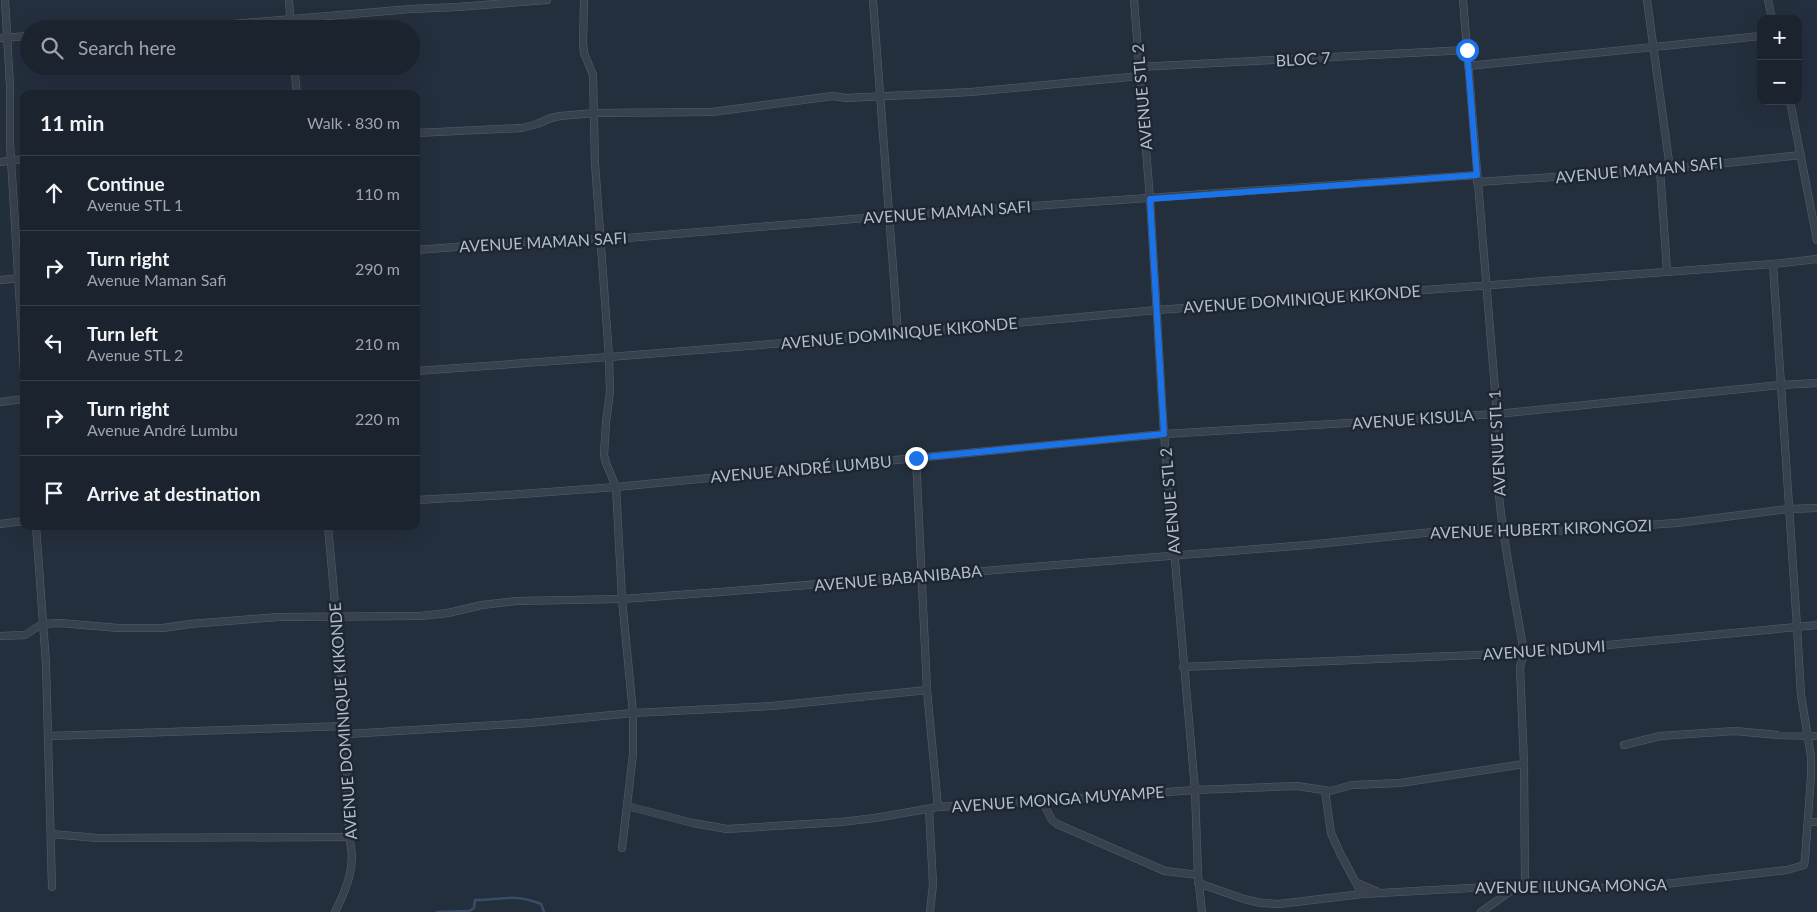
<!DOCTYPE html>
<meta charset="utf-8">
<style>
:root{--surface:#1b232e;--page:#242b36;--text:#f1f3f6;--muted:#a0a4aa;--line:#39404a}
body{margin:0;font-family:Lato,sans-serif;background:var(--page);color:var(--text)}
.controls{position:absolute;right:15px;top:15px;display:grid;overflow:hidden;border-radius:10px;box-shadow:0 5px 20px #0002}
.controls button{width:45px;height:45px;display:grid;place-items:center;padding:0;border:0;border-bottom:1px solid var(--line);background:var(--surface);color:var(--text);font:25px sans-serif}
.stop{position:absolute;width:15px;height:15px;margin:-11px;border:4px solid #1a73e8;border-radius:50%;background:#fff}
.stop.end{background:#1a73e8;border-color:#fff;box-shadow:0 1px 5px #0008}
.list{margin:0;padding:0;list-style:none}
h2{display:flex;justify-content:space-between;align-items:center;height:65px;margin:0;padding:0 20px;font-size:21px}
h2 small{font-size:16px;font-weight:400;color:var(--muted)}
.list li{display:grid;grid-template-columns:32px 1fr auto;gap:15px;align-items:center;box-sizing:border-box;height:75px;padding:0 20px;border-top:1px solid var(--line)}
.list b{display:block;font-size:19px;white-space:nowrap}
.list p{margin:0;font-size:16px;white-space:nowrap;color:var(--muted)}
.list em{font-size:16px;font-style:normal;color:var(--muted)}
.icon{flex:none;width:28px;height:28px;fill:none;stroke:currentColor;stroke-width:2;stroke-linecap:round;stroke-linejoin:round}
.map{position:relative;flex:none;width:1817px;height:912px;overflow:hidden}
.search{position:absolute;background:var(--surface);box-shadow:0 5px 20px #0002;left:20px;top:20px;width:400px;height:55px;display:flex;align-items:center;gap:12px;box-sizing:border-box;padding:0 18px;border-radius:28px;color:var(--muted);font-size:19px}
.panel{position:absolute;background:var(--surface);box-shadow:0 5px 20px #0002;left:20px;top:90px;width:400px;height:440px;border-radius:10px}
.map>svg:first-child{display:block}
</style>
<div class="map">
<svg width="1817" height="912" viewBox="0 0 1817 912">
<rect width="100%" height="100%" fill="#242f3e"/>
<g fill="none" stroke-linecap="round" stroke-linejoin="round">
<path stroke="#394c67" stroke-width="2.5" d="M 437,912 L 469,911 L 474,908 L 475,900 C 503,900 514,893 541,904 L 544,912"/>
<defs>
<g id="street">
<path d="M 5,0 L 10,86 L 10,143 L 24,373"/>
<path d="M 289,0 L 291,29"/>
<path d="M 584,0 L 583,43 L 584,53 L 593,75 L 595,163 L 609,357 L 610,392 L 606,422 L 604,455 L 606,463 L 616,487 L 622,599 L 633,713 L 633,754 L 622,848"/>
<path d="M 873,0 L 898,334"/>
<path d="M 1134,0 L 1150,199 L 1164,434 L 1195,790 L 1198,875 L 1202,912"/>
<path d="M 1463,0 L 1497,414 C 1492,494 1511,575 1524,653 L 1520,667 L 1524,764 L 1525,885 L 1508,893 L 1481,912"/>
<path d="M 1647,0 L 1670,169"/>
<path d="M 1768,0 L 1772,19"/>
<path d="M 174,29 L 411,9 L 457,7 L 547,0"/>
<path d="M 0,38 L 29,36"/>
<path d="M 294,66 L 297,94"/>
<path d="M 1468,66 L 1761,36"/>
<path d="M 1139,67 L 1467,50"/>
<path d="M 1790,101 L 1817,240"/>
<path d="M 416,133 L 522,128 L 537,124 L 551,118 L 560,116 L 595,113 L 712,112 L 833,96 L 846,98 L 971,92 L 1140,76"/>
<path d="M 0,162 L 24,159"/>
<path d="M 1660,170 L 1667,271"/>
<path d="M 1477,182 L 1660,170 L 1801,155"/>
<path d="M 416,250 L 548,240 L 628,238 L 889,216 L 1477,175"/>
<path d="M 1773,264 L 1797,627 L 1817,625"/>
<path d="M 0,280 L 22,278"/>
<path d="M 416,371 L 609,357 L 898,334 L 1157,310 L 1773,264 L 1817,259"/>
<path d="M 0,402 L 24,399"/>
<path d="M 916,458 L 927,690 L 938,807 L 1042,801 L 1195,790 L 1297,786 L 1330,791 L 1352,785 L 1400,783 L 1524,764"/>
<path d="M 416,500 L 507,495 L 616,487 L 1164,434 L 1497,414 L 1780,385 L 1817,383"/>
<path d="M 0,524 L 24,521"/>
<path d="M 36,526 L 46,664 L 52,887"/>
<path d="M 328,526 L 346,726 L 349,837 C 357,864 347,888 335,912"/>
<path d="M 0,636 L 25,635 L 42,624 L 60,623 L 118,628 L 163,628 L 190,624 L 279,617 L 420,616 L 448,613 L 482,605 L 516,601 L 622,599 L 720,592 L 1307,545 L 1453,530 L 1483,528 L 1521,531 L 1554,531 L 1677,523 L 1788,509 L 1817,508"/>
<path d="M 1183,667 L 1524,653 L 1797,627 L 1801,695 L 1811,756 L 1811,776 L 1805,859 L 1804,865 L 1787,870 L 1665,884 L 1606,888 L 1525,885 L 1362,894 L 1279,904 L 1261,903 L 1244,899 L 1198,883"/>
<path d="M 347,734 L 530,723 L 633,713 L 772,706 L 927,690"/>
<path d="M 49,736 L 346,726"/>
<path d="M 1624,745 L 1660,736 L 1735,731 L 1778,735 L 1817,736"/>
<path d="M 1325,791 L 1331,833 L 1340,853 L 1362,894"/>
<path d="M 1042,801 L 1052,820 L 1057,824 L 1165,871 L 1198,875"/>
<path d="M 627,806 L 693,823 L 727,829 L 841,822 L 875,818 L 938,807"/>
<path d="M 929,809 L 933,884 L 930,912"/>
<path d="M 1808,822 L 1817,822"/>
<path d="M 51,834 L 98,838 L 349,837"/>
<path d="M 1357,883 L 1378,892"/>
</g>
</defs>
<use href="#street" stroke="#565f6c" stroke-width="8"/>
<use href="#street" stroke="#38414e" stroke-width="7"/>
</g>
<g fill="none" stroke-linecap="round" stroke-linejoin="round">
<path stroke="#1a73e8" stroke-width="6" d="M 916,458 L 1164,434 L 1150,199 L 1477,175 L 1467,50"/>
</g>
<g text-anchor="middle" stroke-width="5" stroke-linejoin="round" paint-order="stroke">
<g font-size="16" fill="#b4bcc9" stroke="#1d2633">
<text transform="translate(1303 59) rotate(-3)" y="6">BLOC 7</text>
<text transform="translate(1142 97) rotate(-95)" y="6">AVENUE STL 2</text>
<text transform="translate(1639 170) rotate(-5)" y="6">AVENUE MAMAN SAFI</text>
<text transform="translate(947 212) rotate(-4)" y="6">AVENUE MAMAN SAFI</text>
<text transform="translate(543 242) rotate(-3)" y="6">AVENUE MAMAN SAFI</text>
<text transform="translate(1302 299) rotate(-4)" y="6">AVENUE DOMINIQUE KIKONDE</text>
<text transform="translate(899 333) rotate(-5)" y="6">AVENUE DOMINIQUE KIKONDE</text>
<text transform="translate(1413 419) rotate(-4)" y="6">AVENUE KISULA</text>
<text transform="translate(1497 443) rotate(-93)" y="6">AVENUE STL 1</text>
<text transform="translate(801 469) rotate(-5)" y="6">AVENUE ANDRÉ LUMBU</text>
<text transform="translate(1170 501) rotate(-95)" y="6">AVENUE STL 2</text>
<text transform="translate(1541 529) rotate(-2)" y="6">AVENUE HUBERT KIRONGOZI</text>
<text transform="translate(898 578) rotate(-5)" y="6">AVENUE BABANIBABA</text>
<text transform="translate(1544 650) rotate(-4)" y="6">AVENUE NDUMI</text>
<text transform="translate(343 721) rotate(-94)" y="6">AVENUE DOMINIQUE KIKONDE</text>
<text transform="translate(1058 799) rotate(-4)" y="6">AVENUE MONGA MUYAMPE</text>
<text transform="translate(1571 886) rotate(-1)" y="6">AVENUE ILUNGA MONGA</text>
</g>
</g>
</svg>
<div class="controls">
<button>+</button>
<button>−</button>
</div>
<div class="stop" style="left:1467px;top:50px"></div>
<div class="stop end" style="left:916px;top:458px"></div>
<div class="search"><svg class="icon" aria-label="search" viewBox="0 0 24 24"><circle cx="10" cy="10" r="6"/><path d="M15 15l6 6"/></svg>Search here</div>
<section class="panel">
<h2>11 min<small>Walk · 830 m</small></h2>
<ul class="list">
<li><svg class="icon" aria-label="ahead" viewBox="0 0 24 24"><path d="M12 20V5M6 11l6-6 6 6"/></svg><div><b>Continue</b><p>Avenue STL 1</p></div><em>110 m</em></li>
<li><svg class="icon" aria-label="right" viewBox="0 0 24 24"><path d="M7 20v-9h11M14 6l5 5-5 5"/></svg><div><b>Turn right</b><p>Avenue Maman Safi</p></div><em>290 m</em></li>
<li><svg class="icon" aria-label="left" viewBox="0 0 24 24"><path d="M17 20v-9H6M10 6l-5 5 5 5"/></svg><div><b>Turn left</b><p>Avenue STL 2</p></div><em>210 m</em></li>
<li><svg class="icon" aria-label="right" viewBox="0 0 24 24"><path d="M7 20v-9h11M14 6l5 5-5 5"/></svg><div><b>Turn right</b><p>Avenue André Lumbu</p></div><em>220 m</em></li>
<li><svg class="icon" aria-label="arrive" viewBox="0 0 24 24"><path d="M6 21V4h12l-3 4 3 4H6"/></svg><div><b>Arrive at destination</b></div></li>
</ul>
</section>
</div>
